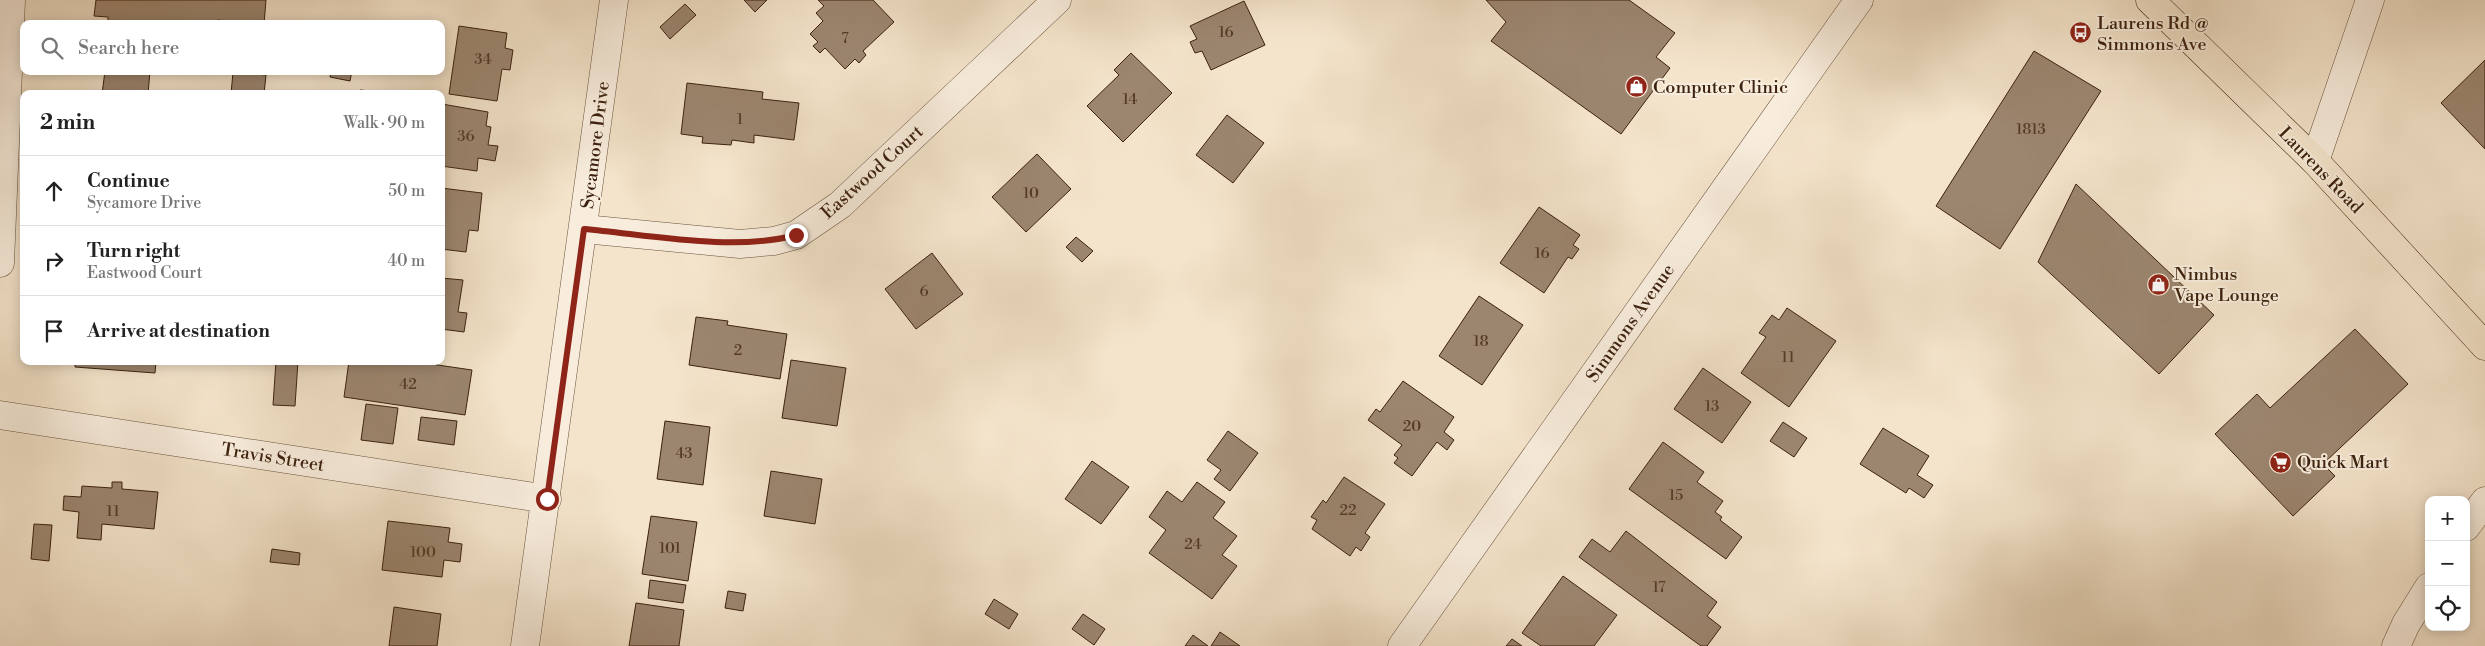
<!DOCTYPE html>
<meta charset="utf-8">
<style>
:root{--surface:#fff;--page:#f2f2f2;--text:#222;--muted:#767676;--line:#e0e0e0}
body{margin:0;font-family:"Libre Bodoni",serif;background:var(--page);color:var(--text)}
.controls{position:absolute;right:15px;bottom:15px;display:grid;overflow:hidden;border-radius:10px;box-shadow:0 2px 12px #0003}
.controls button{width:45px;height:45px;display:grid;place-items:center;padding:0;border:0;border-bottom:1px solid var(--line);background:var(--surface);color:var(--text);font:25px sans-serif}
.stop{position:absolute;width:15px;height:15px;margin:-11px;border:4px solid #8f2418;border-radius:50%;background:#fff}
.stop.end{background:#8f2418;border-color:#fff;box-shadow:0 1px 5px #0008}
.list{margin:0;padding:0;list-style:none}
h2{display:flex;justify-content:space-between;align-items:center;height:65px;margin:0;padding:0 20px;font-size:21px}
h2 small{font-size:16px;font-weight:400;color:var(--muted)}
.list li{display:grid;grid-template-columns:32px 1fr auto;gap:15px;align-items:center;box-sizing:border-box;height:70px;padding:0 20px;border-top:1px solid var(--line)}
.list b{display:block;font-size:19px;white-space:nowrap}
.list p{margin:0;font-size:16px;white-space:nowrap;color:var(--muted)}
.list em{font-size:16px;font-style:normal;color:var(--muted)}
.icon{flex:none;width:28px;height:28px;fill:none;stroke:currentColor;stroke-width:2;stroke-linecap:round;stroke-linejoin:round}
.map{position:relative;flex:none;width:2485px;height:646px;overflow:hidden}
.search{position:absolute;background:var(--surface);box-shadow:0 2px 12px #0003;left:20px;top:20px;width:425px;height:55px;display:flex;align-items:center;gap:12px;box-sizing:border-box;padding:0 18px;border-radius:10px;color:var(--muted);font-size:19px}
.panel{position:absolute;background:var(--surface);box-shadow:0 2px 12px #0003;left:20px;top:90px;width:425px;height:275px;border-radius:10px}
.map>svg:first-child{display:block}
</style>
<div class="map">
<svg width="2485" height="646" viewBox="0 0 2485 646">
<rect width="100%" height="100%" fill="#f4e4cb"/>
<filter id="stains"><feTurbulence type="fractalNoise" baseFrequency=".004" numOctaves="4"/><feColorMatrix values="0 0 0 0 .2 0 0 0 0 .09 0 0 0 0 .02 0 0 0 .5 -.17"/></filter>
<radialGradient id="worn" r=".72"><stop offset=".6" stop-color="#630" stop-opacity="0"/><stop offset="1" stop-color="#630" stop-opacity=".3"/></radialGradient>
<g fill="#9c8670" stroke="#3c210e">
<path d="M 96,0 L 266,0 L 264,24 L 217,20 L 217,24 L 108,24 L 108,17 L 94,16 Z"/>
<path d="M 744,0 L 767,0 L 755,12 Z"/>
<path d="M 818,0 L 873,0 L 894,22 L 863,51 L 866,55 L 859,63 L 855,59 L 845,69 L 825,48 L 820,53 L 813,46 L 818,42 L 810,34 L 823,21 L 816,13 L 824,6 Z"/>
<path d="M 1486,0 L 1629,0 L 1675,33 L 1656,57 L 1670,68 L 1621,134 L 1491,41 L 1506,22 Z"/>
<path d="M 1244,1 L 1265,45 L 1211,70 L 1202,51 L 1195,53 L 1190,42 L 1197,39 L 1190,26 Z"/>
<path d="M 685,4 L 696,15 L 670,39 L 660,27 Z"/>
<path d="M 459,26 L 507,33 L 505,48 L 513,50 L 510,70 L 502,69 L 497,101 L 449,94 Z"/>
<path d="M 2034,51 L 2101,91 L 2000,249 L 1936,206 Z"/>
<path d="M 1131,53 L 1172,93 L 1123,142 L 1087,106 L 1119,75 L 1114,70 Z"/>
<path d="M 2485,60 L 2485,149 L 2441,103 Z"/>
<path d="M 105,71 L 150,71 L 148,94 L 102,94 Z"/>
<path d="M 331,71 L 352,71 L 350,81 L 330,77 Z"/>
<path d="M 233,72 L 266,75 L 264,94 L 231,94 Z"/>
<path d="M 687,83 L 763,92 L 762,99 L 799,103 L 794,140 L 754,135 L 754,143 L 732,140 L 731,145 L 702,143 L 703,137 L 681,134 Z"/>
<path d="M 360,90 L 381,92 L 381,94 L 360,94 Z"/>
<path d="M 442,104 L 488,112 L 486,126 L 491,127 L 488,145 L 498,146 L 495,161 L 478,158 L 477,171 L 441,166 Z"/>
<path d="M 1227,115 L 1264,143 L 1233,183 L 1196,155 Z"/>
<path d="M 1037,154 L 1071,189 L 1026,232 L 992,197 Z"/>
<path d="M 2076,184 L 2214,315 L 2159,374 L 2038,262 Z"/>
<path d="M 441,188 L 482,193 L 478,231 L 469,230 L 466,252 L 441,249 Z"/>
<path d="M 1539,207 L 1580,235 L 1573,245 L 1579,249 L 1572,259 L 1568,257 L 1544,293 L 1500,263 Z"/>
<path d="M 1076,237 L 1093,251 L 1082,262 L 1066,247 Z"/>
<path d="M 932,253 L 963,294 L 916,329 L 885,289 Z"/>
<path d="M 441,278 L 463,280 L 458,312 L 467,313 L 464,332 L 441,329 Z"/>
<path d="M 1479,296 L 1523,325 L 1482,385 L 1439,356 Z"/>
<path d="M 1787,308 L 1836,341 L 1789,407 L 1741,373 L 1766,337 L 1759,333 L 1772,315 L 1779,320 Z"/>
<path d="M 696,317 L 728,321 L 727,325 L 787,334 L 780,379 L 689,365 Z"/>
<path d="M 2355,329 L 2408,384 L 2323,464 L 2335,476 L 2293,516 L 2215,434 L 2257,394 L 2270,408 Z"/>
<path d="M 791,360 L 846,368 L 837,426 L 782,418 Z"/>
<path d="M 75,361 L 156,361 L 155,373 L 75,367 Z"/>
<path d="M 276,361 L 298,361 L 295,406 L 273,405 Z"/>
<path d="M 349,361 L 410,361 L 472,370 L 465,415 L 344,397 Z"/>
<path d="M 1703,368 L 1751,402 L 1722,443 L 1674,409 Z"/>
<path d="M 1403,381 L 1454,417 L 1444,432 L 1454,440 L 1447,450 L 1437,442 L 1412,476 L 1394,463 L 1398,458 L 1394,455 L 1402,445 L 1368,420 L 1376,409 L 1380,412 Z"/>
<path d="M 366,404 L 398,408 L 393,444 L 361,440 Z"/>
<path d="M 421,417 L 457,421 L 454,445 L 418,440 Z"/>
<path d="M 665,421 L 710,427 L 703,485 L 657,479 Z"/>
<path d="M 1783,422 L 1807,438 L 1794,457 L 1770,441 Z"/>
<path d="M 1883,428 L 1929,456 L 1917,475 L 1933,485 L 1924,498 L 1909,488 L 1906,493 L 1860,464 Z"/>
<path d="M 1228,431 L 1258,453 L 1230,491 L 1214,479 L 1221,470 L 1207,460 Z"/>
<path d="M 1663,442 L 1704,472 L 1697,482 L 1723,501 L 1715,512 L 1722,517 L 1720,520 L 1742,537 L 1726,559 L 1629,489 Z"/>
<path d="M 1092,461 L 1129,487 L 1101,524 L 1065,499 Z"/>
<path d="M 771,471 L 822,479 L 815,524 L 764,516 Z"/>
<path d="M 1344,477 L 1385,504 L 1365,533 L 1370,537 L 1361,551 L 1356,547 L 1350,556 L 1312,529 L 1317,520 L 1311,517 L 1323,500 L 1326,503 Z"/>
<path d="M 112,482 L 122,482 L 122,489 L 158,492 L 154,529 L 102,524 L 101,540 L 77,538 L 79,512 L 63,510 L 64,496 L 81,497 L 82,486 L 112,488 Z"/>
<path d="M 1197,482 L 1225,502 L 1213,518 L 1237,536 L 1222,555 L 1237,566 L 1212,599 L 1149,553 L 1166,530 L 1149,517 L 1167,491 L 1182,502 Z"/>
<path d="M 651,516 L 697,522 L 688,581 L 642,574 Z"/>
<path d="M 388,521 L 450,528 L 448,542 L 462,544 L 460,562 L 444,560 L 442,577 L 382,570 Z"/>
<path d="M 34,524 L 52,525 L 49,561 L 31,559 Z"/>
<path d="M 1626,531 L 1717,602 L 1707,616 L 1721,627 L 1707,646 L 1701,646 L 1579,557 L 1592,539 L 1610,552 Z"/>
<path d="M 272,549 L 300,553 L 299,565 L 270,562 Z"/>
<path d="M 1563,576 L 1617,615 L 1594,646 L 1541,646 L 1522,633 Z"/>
<path d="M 650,580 L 686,585 L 683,603 L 648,598 Z"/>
<path d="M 728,591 L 746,594 L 743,611 L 725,608 Z"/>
<path d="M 994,599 L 1018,614 L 1009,629 L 985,614 Z"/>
<path d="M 636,603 L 684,610 L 679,646 L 629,646 Z"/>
<path d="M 394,607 L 441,614 L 437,646 L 389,646 Z"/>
<path d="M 1083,614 L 1105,629 L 1094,645 L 1072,629 Z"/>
<path d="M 1220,632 L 1240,646 L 1211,646 Z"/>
<path d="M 1193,635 L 1208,646 L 1185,646 Z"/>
<path d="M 1512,639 L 1522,646 L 1506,646 Z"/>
</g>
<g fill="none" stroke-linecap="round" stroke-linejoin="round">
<defs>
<g id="minor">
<path d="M 2315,161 L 2370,0"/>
<path d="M 584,229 L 740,244 L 774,241 L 796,235 L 840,205 L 1057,0"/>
<path d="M 0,263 L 11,0"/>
<path d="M 0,415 L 547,499"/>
<path d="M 2466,527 L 2485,501"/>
<path d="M 525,646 L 614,0"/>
<path d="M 1402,646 L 1859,0"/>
<path d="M 2396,646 L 2406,624 L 2429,587"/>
</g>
<path id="major" d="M 2150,0 L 2315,161 L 2485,346"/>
</defs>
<use href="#minor" stroke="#6a523d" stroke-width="29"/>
<use href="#major" stroke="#3c210e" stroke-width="29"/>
<use href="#minor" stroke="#f8eddd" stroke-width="28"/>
<use href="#major" stroke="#f4e4cb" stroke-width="28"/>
</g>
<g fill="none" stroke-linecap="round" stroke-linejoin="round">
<path stroke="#8f2418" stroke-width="6" d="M 547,499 L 584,229 C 650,235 733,252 796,235"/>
</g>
<defs>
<symbol id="bus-disc" viewBox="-11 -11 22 22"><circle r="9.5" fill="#8f2418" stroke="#f8eddd"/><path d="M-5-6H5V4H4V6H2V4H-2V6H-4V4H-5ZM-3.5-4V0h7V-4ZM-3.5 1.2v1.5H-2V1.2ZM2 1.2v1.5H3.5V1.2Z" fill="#fff"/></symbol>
<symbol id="shop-disc" viewBox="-11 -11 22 22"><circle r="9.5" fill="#8f2418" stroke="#f8eddd"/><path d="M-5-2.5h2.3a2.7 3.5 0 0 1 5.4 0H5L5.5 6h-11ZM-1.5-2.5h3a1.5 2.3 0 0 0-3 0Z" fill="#fff"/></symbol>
<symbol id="supermarket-disc" viewBox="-11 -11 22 22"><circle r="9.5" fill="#8f2418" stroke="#f8eddd"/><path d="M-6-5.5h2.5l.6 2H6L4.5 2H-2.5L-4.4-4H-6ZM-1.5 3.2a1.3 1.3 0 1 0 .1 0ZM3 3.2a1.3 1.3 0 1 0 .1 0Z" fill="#fff"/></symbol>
</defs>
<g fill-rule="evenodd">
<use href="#bus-disc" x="2068" y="20" width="25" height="25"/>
<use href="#shop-disc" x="1624" y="74" width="25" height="25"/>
<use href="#shop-disc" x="2146" y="272" width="25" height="25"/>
<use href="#supermarket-disc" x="2268" y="450" width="25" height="25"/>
</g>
<g text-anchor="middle" stroke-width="4" stroke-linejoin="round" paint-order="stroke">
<g font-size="15" fill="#543a26">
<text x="1226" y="37">16</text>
<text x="845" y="43">7</text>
<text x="483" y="64">34</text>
<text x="1130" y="104">14</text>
<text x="740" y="124">1</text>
<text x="2031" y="134">1813</text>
<text x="466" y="141">36</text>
<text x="1031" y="198">10</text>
<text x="1542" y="258">16</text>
<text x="924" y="296">6</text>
<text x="1481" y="346">18</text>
<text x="738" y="355">2</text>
<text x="1788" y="362">11</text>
<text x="408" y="389">42</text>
<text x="1712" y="411">13</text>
<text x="1412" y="431">20</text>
<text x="684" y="458">43</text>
<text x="1676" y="500">15</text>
<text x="1348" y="515">22</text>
<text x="113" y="516">11</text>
<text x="1193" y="549">24</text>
<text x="670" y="553">101</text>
<text x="423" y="557">100</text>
<text x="1659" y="592">17</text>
</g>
<g font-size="18" fill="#3c210e" stroke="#f8eddd" text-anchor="start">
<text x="2097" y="29">Laurens Rd @<tspan x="2097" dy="21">Simmons Ave</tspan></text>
<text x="1653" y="93">Computer Clinic</text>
<text x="2174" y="280">Nimbus<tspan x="2174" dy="21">Vape Lounge</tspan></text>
<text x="2297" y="468">Quick Mart</text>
</g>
<g font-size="18" fill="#3c210e" stroke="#f8eddd">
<text transform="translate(595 145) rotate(-83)" y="6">Sycamore Drive</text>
<text transform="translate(2321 170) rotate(46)" y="6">Laurens Road</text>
<text transform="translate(872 172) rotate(-42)" y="6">Eastwood Court</text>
<text transform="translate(1630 323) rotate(-55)" y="6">Simmons Avenue</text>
<text transform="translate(273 457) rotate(9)" y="6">Travis Street</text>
</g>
</g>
<rect width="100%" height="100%" filter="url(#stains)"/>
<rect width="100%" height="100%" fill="url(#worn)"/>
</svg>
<div class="controls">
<button>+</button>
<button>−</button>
<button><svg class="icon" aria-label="locate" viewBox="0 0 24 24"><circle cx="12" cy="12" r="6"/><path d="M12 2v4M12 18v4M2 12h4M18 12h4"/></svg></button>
</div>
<div class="stop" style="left:547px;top:499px"></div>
<div class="stop end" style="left:796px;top:235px"></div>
<div class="search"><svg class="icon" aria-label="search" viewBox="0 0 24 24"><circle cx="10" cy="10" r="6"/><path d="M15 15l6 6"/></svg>Search here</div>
<section class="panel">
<h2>2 min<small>Walk · 90 m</small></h2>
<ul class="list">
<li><svg class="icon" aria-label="ahead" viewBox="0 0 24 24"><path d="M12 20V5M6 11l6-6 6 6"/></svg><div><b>Continue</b><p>Sycamore Drive</p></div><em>50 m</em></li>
<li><svg class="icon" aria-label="right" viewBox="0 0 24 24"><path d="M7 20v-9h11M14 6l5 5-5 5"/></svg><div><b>Turn right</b><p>Eastwood Court</p></div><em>40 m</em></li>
<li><svg class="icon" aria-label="arrive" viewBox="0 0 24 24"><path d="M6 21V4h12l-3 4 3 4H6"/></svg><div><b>Arrive at destination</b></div></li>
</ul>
</section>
</div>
